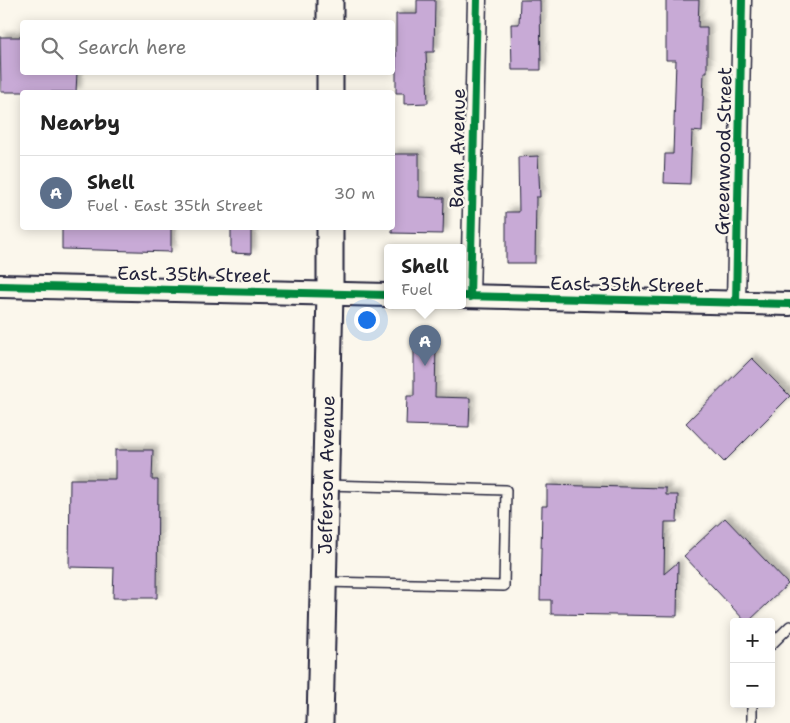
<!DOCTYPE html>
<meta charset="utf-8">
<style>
:root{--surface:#fff;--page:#f6f6f6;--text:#222;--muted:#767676;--line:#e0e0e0;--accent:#1f6fb2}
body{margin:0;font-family:"Shantell Sans",sans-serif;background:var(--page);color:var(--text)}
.controls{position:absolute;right:15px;bottom:15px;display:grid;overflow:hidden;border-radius:5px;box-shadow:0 2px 12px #0003}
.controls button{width:45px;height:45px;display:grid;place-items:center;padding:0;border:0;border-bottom:1px solid var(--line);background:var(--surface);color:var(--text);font:25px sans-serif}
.you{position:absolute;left:366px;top:319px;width:18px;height:18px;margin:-12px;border:4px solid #fff;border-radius:50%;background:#1a73e8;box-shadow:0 0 0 8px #1a73e833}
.badge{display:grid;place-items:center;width:32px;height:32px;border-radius:50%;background:var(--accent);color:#fff;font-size:16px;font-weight:700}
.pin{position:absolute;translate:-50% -41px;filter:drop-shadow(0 1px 2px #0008)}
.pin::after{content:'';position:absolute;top:26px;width:18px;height:15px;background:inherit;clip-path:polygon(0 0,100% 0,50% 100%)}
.popup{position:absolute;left:384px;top:244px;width:82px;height:65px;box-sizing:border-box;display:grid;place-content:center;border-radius:5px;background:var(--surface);filter:drop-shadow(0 1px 4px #0005);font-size:16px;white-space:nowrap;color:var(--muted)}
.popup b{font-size:19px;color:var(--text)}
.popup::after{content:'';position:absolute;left:50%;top:100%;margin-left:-10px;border:10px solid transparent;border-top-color:var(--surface)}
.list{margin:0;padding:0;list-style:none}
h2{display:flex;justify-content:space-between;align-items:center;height:65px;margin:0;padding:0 20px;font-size:21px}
h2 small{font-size:16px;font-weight:400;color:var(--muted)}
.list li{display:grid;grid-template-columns:32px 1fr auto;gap:15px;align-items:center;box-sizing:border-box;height:75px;padding:0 20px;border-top:1px solid var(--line)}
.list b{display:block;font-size:19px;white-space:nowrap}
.list p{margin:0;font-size:16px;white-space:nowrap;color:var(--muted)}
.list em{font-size:16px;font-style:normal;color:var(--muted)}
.icon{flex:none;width:28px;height:28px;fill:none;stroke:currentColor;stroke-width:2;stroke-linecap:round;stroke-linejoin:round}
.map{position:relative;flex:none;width:790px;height:723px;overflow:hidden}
.search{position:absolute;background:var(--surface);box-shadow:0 2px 12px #0003;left:20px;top:20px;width:375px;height:55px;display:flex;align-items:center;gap:12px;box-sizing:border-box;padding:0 18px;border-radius:5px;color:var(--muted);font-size:19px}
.panel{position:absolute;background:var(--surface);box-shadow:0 2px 12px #0003;left:20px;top:90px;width:375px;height:140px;border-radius:5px}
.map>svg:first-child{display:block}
</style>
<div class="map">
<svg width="790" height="723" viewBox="0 0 790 723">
<defs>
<filter id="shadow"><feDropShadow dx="4.5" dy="-4.5" stdDeviation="2.5" flood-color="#0004"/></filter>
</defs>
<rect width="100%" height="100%" fill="#fbf7ec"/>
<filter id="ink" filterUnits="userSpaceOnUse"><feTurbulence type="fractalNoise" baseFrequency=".02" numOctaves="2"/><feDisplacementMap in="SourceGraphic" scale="10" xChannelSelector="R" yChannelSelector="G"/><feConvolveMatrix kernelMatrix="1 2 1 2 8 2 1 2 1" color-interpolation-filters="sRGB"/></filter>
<g filter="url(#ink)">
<g fill="#c8aad6" stroke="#22223b" filter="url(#shadow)">
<path d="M 417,0 L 435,0 L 434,52 L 426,52 L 428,103 L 404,104 L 404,93 L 396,93 L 396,14 L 417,14 Z"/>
<path d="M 520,0 L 540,0 L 541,70 L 512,70 L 511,24 L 519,24 Z"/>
<path d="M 666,0 L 699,0 L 698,27 L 707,27 L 707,72 L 704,72 L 702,132 L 692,131 L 690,184 L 664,183 L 665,154 L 673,154 L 676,60 L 666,60 Z"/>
<path d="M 0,37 L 22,37 L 22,72 L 77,72 L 76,92 L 1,92 Z"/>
<path d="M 392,154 L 419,154 L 419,197 L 444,198 L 443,234 L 392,233 Z"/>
<path d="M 538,156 L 540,197 L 536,197 L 535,263 L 506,263 L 506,212 L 519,212 L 518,157 Z"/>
<path d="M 62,228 L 171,228 L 171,252 L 62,249 Z"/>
<path d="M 231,228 L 251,228 L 251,254 L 231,253 Z"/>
<path d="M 414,344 L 436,344 L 435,397 L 470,398 L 469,427 L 406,425 L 407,396 L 414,396 Z"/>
<path d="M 752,358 L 790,396 L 724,462 L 686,423 Z"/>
<path d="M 115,450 L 153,450 L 152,480 L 158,480 L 157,598 L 113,598 L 114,568 L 69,567 L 70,479 L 115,479 Z"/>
<path d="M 547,485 L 666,488 L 666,495 L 678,495 L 677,522 L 665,522 L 664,574 L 678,562 L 677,616 L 551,614 L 551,600 L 540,600 L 542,506 L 547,506 Z"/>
<path d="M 725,518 L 788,584 L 748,622 L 746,622 L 684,556 Z"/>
</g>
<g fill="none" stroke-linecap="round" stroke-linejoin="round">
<defs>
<g id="service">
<path d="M 324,582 L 504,586 L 506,490 L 326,485"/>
<path d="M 771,645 L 790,626"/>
<path d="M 752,723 L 752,704"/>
</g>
<g id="minor">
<path d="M 470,297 L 477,0"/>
<path d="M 736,303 L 742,0"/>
</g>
<g id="tertiary">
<path d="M 0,286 L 388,295"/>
<path d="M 462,296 L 790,304"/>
</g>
<g id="secondary">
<path d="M 330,22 L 330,0"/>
<path d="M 330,72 L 330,92"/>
<path d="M 320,723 L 330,293 L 330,228"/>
</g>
</defs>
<use href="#service" stroke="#22223b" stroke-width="12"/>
<use href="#minor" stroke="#22223b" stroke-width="21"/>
<use href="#tertiary" stroke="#22223b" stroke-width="26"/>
<use href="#secondary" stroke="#22223b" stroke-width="29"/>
<use href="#service" stroke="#fbf7ec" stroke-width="9"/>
<use href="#minor" stroke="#fbf7ec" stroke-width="18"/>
<use href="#tertiary" stroke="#fbf7ec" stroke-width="22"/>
<use href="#secondary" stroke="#fbf7ec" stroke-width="25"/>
<defs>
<g id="cycleway">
<path d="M 0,286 L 388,295"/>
<path d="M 462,296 L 790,304"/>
<path d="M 470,297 L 477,0"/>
<path d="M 736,303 L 742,0"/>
</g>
</defs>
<use href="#cycleway" stroke="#fbf7ec" stroke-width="11"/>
<use href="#cycleway" stroke="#00873e" stroke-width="8"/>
</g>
</g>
<g text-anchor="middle" stroke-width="4.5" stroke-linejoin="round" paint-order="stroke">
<g font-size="19" fill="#22223b" stroke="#fbf7ec">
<text transform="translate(457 148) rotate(-89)" y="7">Bann Avenue</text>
<text transform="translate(723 151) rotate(-89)" y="7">Greenwood Street</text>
<text transform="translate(194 274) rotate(1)" y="7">East 35th Street</text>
<text transform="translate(627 284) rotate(1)" y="7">East 35th Street</text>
<text transform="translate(326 475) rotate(-89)" y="7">Jefferson Avenue</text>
</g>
</g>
</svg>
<div class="controls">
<button>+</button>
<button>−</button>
</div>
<div class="you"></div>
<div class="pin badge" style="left:425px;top:366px;background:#5c6f8a">A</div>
<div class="popup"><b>Shell</b>Fuel</div>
<div class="search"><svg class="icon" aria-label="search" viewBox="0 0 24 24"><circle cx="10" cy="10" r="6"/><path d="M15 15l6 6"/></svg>Search here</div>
<section class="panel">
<h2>Nearby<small></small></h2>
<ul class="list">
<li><span class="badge" style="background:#5c6f8a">A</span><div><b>Shell</b><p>Fuel · East 35th Street</p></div><em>30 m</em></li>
</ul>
</section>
</div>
